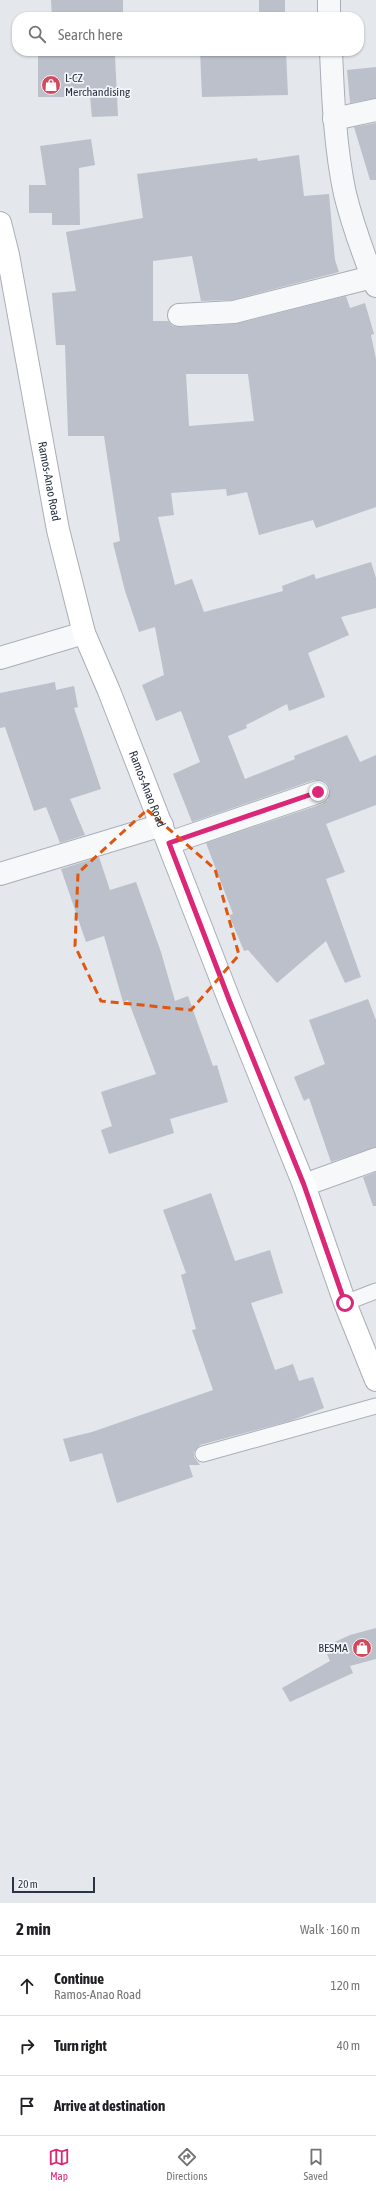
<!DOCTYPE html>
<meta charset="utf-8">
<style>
:root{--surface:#fff;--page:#f6f6f6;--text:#202124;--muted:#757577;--line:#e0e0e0;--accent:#db2777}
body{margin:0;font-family:"Asap Condensed",sans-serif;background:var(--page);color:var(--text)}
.scale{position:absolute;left:12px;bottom:10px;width:83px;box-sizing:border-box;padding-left:4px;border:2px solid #2b3445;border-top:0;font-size:11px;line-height:14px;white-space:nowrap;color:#2b3445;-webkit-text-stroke:3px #f4f6f9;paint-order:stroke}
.stop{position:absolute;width:12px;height:12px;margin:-9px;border:3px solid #db2777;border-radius:50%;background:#fff}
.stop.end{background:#db2777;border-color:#fff;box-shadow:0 1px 4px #0008}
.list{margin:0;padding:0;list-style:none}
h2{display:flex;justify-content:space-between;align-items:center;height:52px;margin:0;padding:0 16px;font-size:17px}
h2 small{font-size:13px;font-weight:400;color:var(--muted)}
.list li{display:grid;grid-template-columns:26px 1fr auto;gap:12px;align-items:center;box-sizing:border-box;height:60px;padding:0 16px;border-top:1px solid var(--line)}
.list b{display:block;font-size:15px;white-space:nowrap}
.list p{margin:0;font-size:13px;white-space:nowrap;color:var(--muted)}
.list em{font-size:13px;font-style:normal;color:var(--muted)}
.icon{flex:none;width:22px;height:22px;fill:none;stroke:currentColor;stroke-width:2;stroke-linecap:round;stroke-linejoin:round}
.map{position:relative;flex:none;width:376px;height:1903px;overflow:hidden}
.search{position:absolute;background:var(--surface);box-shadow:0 1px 3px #0004;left:12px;right:12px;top:12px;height:44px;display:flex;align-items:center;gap:10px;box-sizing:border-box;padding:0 14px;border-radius:16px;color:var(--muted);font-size:15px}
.sheet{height:232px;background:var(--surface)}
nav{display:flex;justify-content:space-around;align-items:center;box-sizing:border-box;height:56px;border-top:1px solid var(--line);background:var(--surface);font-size:11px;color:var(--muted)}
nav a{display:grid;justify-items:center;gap:2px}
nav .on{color:var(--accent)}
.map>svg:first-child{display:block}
</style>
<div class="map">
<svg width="376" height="1903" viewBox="0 0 376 1903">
<rect width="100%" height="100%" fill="#e4e7ec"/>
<g fill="#bbc0ca" fill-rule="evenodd">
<path d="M 51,0 L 123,0 L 123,17 L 52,17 Z"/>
<rect x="259" y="0" width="26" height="17"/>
<path d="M 54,51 L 123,51 L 123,55 L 115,55 L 118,116 L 92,117 L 90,97 L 38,97 L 38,55 L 55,55 Z"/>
<path d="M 200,51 L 286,51 L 288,95 L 202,97 Z"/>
<path d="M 376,67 L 376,98 L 350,103 L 347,70 Z"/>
<path d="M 376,123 L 376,180 L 370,180 L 354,127 Z"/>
<path d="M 91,139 L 95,165 L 79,168 L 80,225 L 52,225 L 52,213 L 29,213 L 29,185 L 46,185 L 40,146 Z"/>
<path d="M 299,155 L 304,196 L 329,194 L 335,260 L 339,272 L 232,300 L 201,301 L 192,256 L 153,261 L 153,321 L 168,321 L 173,326 L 180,327 L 235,324 L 346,296 L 350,308 L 365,303 L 374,334 L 371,335 L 376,359 L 376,507 L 316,528 L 313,520 L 259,535 L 247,492 L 227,496 L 226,489 L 171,493 L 174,515 L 158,517 L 175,585 L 192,579 L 204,612 L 283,591 L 282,586 L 314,574 L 316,579 L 371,562 L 376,578 L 376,608 L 341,617 L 349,635 L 308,653 L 325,697 L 289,711 L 287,704 L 246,725 L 247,728 L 228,736 L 245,779 L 295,759 L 294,756 L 347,735 L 360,762 L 376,755 L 376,805 L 326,824 L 345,872 L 326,879 L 361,977 L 345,983 L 326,941 L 277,983 L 248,950 L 244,951 L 229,915 L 233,914 L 206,843 L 322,804 L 328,800 L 330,788 L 326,782 L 320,780 L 314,780 L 192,822 L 173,774 L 200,762 L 181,711 L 156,721 L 142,685 L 164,675 L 155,627 L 139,632 L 125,591 L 113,543 L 120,541 L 104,436 L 68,436 L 65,345 L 56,345 L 52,293 L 76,291 L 66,232 L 143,218 L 137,174 L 257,158 L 258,161 ZM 186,374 L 248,374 L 254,421 L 189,426 Z"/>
<path d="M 55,682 L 56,690 L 74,686 L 78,707 L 74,708 L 101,789 L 70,799 L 85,835 L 60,843 L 46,807 L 34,811 L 5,727 L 0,728 L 0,693 Z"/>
<path d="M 99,857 L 110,890 L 136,882 L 161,952 L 175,1001 L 188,996 L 213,1066 L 217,1065 L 228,1102 L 170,1119 L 174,1133 L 109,1154 L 101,1130 L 112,1126 L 101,1092 L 156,1074 L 128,1000 L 123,1002 L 104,936 L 86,942 L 61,869 Z"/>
<path d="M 368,999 L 376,1020 L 376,1147 L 331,1162 L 309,1098 L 304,1101 L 294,1077 L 325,1064 L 309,1020 Z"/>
<path d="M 376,1172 L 376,1206 L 373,1206 L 363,1177 Z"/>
<path d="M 211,1193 L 235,1261 L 270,1250 L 283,1293 L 251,1303 L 275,1370 L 293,1364 L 299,1381 L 313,1377 L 324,1408 L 290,1421 L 200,1445 L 194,1452 L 194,1457 L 200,1465 L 189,1465 L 193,1477 L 117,1503 L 102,1453 L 70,1462 L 63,1439 L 92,1432 L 213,1390 L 192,1330 L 196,1329 L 181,1275 L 186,1273 L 163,1210 Z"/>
<path d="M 376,1628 L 376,1659 L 350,1666 L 353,1673 L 290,1702 L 282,1688 L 330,1661 L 324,1647 L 350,1635 Z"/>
</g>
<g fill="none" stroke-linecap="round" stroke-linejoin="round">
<defs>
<g id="service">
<path d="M 345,1303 L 376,1291"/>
<path d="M 203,1454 L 376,1406"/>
</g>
<g id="minor">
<path d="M 329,0 L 329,17"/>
<path d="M 331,51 C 333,98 335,147 345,194 C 353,226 364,256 376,286"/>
<path d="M 334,119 L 376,110"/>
<path d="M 179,315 L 234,312 L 372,277"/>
<path d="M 0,658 L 84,633"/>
<path d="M 169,843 L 318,792"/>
<path d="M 0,874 L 162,825"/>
<path d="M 304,1185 L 376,1159"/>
</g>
<g id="secondary">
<path id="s1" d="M 0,223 L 8,255 L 58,530 L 84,633 L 109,691 L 230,1002 L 304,1185 L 345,1303 L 376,1380"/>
</g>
</defs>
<use href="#service" stroke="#a9aeb7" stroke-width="17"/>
<use href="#minor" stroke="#a9aeb7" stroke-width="24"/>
<use href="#secondary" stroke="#a9aeb7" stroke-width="24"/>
<use href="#service" stroke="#f7f8fa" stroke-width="15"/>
<use href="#minor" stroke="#f7f8fa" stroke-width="22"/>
<use href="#secondary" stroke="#fff" stroke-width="22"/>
</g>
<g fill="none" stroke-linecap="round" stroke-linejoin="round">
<path stroke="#db2777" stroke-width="5" d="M 318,792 L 169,843 L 230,1002 L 304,1185 L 345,1303"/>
</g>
<path fill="none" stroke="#df570f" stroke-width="3" stroke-dasharray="8 5" stroke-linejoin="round" d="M 147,810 L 215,869 L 239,955 L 191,1010 L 101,1001 L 75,946 L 78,873 Z"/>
<defs>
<symbol id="shop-disc" viewBox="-11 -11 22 22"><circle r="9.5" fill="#d1495b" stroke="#f4f6f9"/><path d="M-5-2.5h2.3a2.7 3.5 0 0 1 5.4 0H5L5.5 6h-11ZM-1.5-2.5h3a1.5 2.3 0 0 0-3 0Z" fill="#fff"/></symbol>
</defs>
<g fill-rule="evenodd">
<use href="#shop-disc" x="40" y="74" width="22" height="22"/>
<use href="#shop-disc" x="351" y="1637" width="22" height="22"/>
</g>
<g text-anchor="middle" stroke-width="3.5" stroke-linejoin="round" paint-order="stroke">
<g font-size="12" fill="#2b3445" stroke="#f4f6f9" text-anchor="start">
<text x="65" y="82">L-CZ<tspan x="65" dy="14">Merchandising</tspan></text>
<text x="348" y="1652" text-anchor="end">BESMA</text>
</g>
<g font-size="12" fill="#2b3445" stroke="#f4f6f9">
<text dy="4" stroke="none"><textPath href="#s1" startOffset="263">Ramos-Anao Road</textPath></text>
<text dy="4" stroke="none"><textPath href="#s1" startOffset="587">Ramos-Anao Road</textPath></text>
</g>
</g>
</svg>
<div class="scale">20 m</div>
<div class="stop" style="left:345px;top:1303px"></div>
<div class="stop end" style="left:318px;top:792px"></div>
<div class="search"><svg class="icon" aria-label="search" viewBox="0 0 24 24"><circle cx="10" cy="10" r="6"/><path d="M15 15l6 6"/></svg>Search here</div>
</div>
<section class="sheet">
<h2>2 min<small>Walk · 160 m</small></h2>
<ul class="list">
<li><svg class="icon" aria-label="ahead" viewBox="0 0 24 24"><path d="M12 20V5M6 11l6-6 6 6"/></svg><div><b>Continue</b><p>Ramos-Anao Road</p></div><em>120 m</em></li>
<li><svg class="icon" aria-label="right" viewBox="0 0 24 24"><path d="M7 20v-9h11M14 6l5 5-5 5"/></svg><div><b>Turn right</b></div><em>40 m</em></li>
<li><svg class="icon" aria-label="arrive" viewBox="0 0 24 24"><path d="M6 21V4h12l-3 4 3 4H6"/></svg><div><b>Arrive at destination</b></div></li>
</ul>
</section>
<nav>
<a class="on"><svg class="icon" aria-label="map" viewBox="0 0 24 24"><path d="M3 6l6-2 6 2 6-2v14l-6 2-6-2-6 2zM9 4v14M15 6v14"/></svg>Map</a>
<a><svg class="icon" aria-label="directions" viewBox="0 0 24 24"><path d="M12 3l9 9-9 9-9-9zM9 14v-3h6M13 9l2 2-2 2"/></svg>Directions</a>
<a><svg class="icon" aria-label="saved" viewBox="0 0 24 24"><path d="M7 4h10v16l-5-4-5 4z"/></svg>Saved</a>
</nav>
